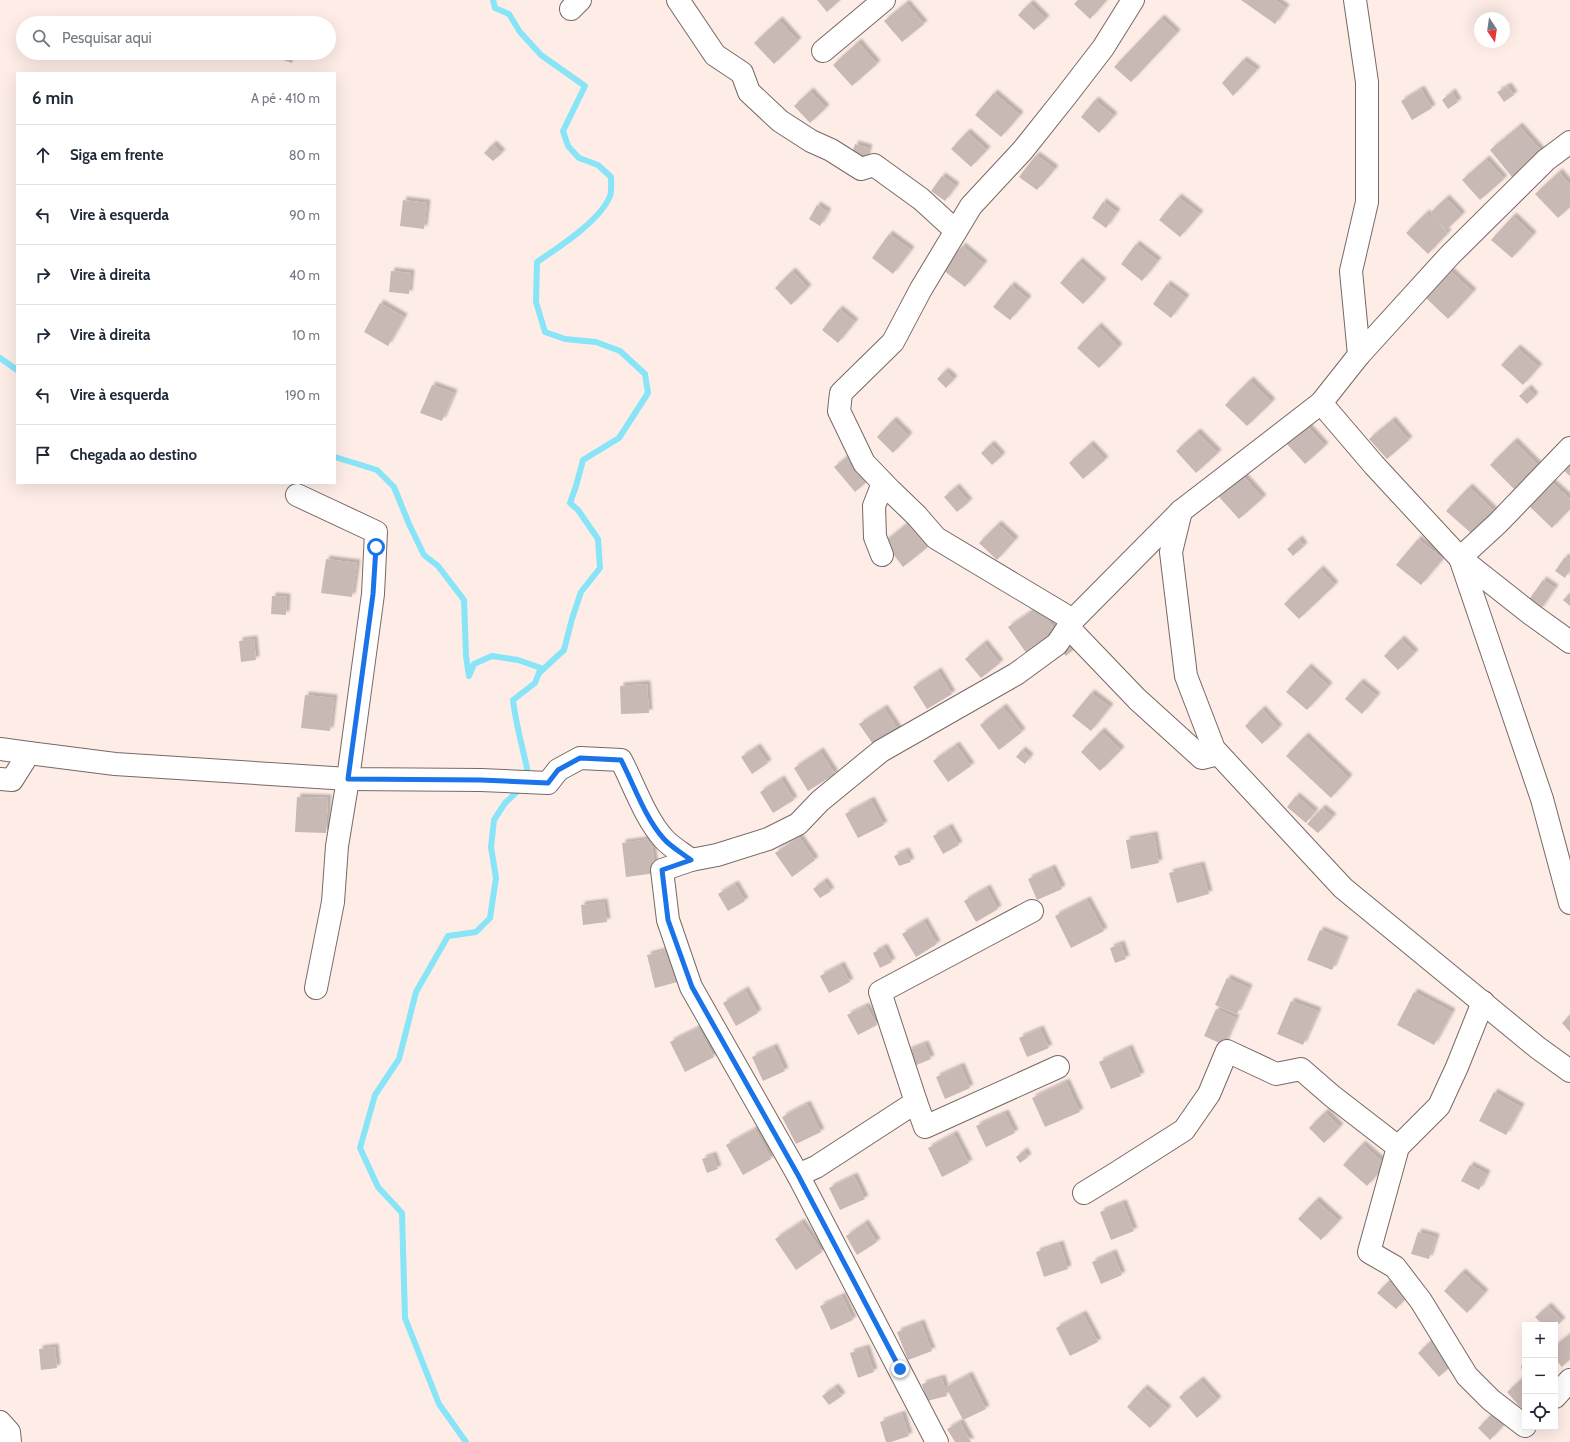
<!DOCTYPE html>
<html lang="pt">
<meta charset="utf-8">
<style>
:root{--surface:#fff;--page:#f2f2f3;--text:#1f2937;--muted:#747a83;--line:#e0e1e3}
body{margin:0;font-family:Cabin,sans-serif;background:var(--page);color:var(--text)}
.controls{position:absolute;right:12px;bottom:12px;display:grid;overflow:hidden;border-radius:0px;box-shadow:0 4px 16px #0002}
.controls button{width:36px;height:36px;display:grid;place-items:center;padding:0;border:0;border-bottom:1px solid var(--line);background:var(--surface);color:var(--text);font:20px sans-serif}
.compass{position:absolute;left:1474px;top:12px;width:36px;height:36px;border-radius:50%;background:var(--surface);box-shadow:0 4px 16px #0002;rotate:167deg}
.stop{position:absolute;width:12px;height:12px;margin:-9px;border:3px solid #1a73e8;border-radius:50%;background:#fff}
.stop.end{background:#1a73e8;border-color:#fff;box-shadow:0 1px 4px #0008}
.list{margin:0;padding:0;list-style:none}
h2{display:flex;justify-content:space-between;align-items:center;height:52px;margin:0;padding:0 16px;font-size:17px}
h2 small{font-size:13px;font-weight:400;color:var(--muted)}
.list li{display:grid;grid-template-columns:26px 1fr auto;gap:12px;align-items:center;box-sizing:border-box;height:60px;padding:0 16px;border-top:1px solid var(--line)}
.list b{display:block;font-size:15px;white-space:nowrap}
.list em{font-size:13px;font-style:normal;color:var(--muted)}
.icon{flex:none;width:22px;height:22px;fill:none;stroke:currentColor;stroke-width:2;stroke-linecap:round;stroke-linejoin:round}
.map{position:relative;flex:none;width:1570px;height:1442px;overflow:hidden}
.search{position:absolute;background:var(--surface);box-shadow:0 4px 16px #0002;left:16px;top:16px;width:320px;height:44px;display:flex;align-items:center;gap:10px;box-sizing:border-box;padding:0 14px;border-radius:22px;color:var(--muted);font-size:15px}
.panel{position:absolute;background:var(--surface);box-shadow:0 4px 16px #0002;left:16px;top:72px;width:320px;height:412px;border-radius:0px}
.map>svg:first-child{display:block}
</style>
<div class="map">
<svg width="1570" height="1442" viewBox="0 0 1570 1442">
<defs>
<filter id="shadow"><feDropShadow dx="3.5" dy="-3.5" stdDeviation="1" flood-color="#0004"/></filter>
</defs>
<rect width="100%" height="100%" fill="#feede7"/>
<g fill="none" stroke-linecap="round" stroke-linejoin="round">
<g stroke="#88e4f7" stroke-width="6">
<path d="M 493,0 L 495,8 L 509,14 L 520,32 L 541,55 L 585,86 L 563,131 L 568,146 L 579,158 L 598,165 L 611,177 C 611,183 612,190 610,196 C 600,221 559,247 537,262 L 536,302 L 545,332 L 565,339 L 596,342 L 620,351 L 645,374 L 648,393 L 619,438 L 583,460 L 576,486 L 570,503 L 578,510 L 598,539 L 600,568 L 581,592 L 572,619 L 564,650 L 539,673"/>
<path d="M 0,358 L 17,370"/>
<path d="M 335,457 L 377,470 L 394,487 L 409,524 L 424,555 L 438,566 L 464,600 L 466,656 L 469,676 L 474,664 L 492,656 L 518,660 L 541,668 L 535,683 L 513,700 C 516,726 524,752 529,778"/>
<path d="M 466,1442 L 439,1404 L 405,1318 L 402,1213 L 378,1187 L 360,1148 L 375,1095 L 399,1059 L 416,992 L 448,936 L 476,932 L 490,918 L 496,878 L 491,847 L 494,820 L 505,803 L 521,788"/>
</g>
</g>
<g fill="#c9b9b4" filter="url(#shadow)">
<path d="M 817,0 L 840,0 L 827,12 Z"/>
<path d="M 1078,0 L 1107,0 L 1090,19 L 1074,4 Z"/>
<path d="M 1241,0 L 1275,0 L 1286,8 L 1275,24 Z"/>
<path d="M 906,3 L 924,24 L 902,42 L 884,21 Z"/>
<path d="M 1030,3 L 1046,19 L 1034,30 L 1018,15 Z"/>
<path d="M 1161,18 L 1177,33 L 1131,82 L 1114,67 Z"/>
<path d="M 779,20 L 798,41 L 774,64 L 754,43 Z"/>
<path d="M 858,42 L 877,64 L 852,86 L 833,65 Z"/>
<path d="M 268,53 L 295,53 L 292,63 L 268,55 Z"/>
<path d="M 1243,60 L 1257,70 L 1233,96 L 1222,83 Z"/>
<path d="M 1508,86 L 1514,95 L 1504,102 L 1497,92 Z"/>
<path d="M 1421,89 L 1432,108 L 1412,120 L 1401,101 Z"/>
<path d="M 810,91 L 826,108 L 810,123 L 794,106 Z"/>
<path d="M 1452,92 L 1458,102 L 1448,109 L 1442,100 Z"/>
<path d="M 994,93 L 1020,115 L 1001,137 L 975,115 Z"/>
<path d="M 1095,100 L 1114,116 L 1099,133 L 1081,117 Z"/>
<path d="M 1519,126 L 1542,152 L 1512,177 L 1490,150 Z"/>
<path d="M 967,132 L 987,150 L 971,167 L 951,149 Z"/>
<path d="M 493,144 L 502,153 L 493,161 L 484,153 Z"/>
<path d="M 855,144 L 869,148 L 865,161 L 851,157 Z"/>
<path d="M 1036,155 L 1055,169 L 1037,190 L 1019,177 Z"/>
<path d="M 1486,159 L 1504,179 L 1480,200 L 1462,180 Z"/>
<path d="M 1559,172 L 1570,185 L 1570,207 L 1558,218 L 1535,194 Z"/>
<path d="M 942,176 L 956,186 L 945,201 L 931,191 Z"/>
<path d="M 1178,197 L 1200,214 L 1180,237 L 1159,220 Z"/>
<path d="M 1446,198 L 1462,215 L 1446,230 L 1430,213 Z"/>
<path d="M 403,200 L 427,203 L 424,229 L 400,226 Z"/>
<path d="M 1103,202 L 1117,212 L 1106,228 L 1092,218 Z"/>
<path d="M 817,205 L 828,212 L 820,226 L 809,219 Z"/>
<path d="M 1426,213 L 1448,233 L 1428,254 L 1406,233 Z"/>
<path d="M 1513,216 L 1533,235 L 1512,258 L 1491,240 Z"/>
<path d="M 889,234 L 911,250 L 893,274 L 872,258 Z"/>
<path d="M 1136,244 L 1158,261 L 1142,281 L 1121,264 Z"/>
<path d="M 962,246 L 984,264 L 965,287 L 943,270 Z"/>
<path d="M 1079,261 L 1103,282 L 1083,304 L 1060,283 Z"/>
<path d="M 391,271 L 411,273 L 409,294 L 389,292 Z"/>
<path d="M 792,271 L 808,288 L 791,305 L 775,288 Z"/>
<path d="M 1450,271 L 1473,292 L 1448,319 L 1425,297 Z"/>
<path d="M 1167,284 L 1186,298 L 1171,318 L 1153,304 Z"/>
<path d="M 1011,285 L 1028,299 L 1010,320 L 993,307 Z"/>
<path d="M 380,303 L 404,317 L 388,346 L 364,332 Z"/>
<path d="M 839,309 L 855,322 L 838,343 L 822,330 Z"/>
<path d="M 1098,326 L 1119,347 L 1099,368 L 1077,348 Z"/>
<path d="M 1517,348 L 1539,367 L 1523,385 L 1501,365 Z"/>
<path d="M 945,371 L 954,379 L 946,388 L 937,379 Z"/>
<path d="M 1250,380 L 1272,402 L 1247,426 L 1225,405 Z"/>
<path d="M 432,385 L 454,393 L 442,421 L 420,413 Z"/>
<path d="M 1528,388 L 1535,396 L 1527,404 L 1519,396 Z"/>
<path d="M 893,420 L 909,436 L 893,453 L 877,437 Z"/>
<path d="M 1392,420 L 1409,440 L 1387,459 L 1369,439 Z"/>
<path d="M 1306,425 L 1325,446 L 1305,464 L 1286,443 Z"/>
<path d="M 1197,432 L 1218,453 L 1196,473 L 1176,451 Z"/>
<path d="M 1514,441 L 1538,465 L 1514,489 L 1490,465 Z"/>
<path d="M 991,444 L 1002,456 L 992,465 L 981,453 Z"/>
<path d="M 1090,444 L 1105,460 L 1083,479 L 1069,463 Z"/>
<path d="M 848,456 L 869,480 L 855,492 L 834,467 Z"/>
<path d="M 1570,461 L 1570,476 L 1562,469 Z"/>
<path d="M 1243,476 L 1263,498 L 1239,519 L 1219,497 Z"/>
<path d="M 1550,481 L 1570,499 L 1570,509 L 1552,528 L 1528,505 Z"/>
<path d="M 956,487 L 969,502 L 957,512 L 944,497 Z"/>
<path d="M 1469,487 L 1494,511 L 1472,534 L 1446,511 Z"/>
<path d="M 909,522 L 928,547 L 903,567 L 884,542 Z"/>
<path d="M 998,524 L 1015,540 L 997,560 L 979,543 Z"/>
<path d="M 1299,539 L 1304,546 L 1293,556 L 1287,549 Z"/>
<path d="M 1418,539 L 1443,559 L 1421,585 L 1396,565 Z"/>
<path d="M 1565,557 L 1570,560 L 1570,570 L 1565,578 L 1555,571 Z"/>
<path d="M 326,559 L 357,563 L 352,597 L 321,593 Z"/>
<path d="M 1320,569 L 1335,585 L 1299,619 L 1284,604 Z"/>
<path d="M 1543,580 L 1555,588 L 1540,610 L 1528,601 Z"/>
<path d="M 1570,593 L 1570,606 L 1563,600 Z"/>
<path d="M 272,596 L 287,597 L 286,615 L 271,614 Z"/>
<path d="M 1039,606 L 1057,634 L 1027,654 L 1008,627 Z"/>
<path d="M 254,639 L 256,660 L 241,662 L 239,641 Z"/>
<path d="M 1401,639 L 1415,653 L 1398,670 L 1384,656 Z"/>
<path d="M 984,643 L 1000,663 L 981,678 L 965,659 Z"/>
<path d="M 1069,643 L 1074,649 L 1066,656 L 1060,650 Z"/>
<path d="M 1308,667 L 1329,686 L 1307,710 L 1286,692 Z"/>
<path d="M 938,671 L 952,694 L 927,709 L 913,687 Z"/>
<path d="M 1360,682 L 1377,696 L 1362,714 L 1345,699 Z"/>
<path d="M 647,684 L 649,713 L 621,714 L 620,686 Z"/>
<path d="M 1091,693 L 1110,707 L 1091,731 L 1072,716 Z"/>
<path d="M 305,695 L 334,698 L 330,731 L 301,728 Z"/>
<path d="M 1003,707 L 1022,732 L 999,750 L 980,725 Z"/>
<path d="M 884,708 L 899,731 L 875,747 L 859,724 Z"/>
<path d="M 1262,709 L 1279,728 L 1262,744 L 1245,726 Z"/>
<path d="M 1101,731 L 1121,750 L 1100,771 L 1081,752 Z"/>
<path d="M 1305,736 L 1349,778 L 1331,798 L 1286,756 Z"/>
<path d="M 956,745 L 971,766 L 948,782 L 933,761 Z"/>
<path d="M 757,747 L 768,763 L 752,774 L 741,757 Z"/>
<path d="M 1022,750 L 1030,757 L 1025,764 L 1016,757 Z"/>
<path d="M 820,751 L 835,774 L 808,791 L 794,768 Z"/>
<path d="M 781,779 L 794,800 L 773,813 L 760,792 Z"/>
<path d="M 1296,796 L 1315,812 L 1306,823 L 1287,807 Z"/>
<path d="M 297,797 L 328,798 L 326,833 L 295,832 Z"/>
<path d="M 871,800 L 884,825 L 858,838 L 845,814 Z"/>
<path d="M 1322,808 L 1333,817 L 1318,833 L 1307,824 Z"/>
<path d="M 949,827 L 959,845 L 943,854 L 933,836 Z"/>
<path d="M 1154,835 L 1159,863 L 1131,869 L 1126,840 Z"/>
<path d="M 799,837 L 815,860 L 792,877 L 775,853 Z"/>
<path d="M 651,839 L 656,873 L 626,877 L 622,843 Z"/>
<path d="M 906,851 L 911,862 L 899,866 L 894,856 Z"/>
<path d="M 1201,865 L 1209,894 L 1177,903 L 1169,873 Z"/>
<path d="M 1052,868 L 1062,889 L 1037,900 L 1028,879 Z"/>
<path d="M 824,881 L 831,891 L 820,898 L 813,889 Z"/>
<path d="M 735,884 L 745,901 L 728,911 L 718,894 Z"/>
<path d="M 987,888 L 998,909 L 976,922 L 964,901 Z"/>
<path d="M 1087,900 L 1104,931 L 1071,948 L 1055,916 Z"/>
<path d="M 604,902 L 607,922 L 583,925 L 581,905 Z"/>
<path d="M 924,921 L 937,944 L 916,957 L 902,934 Z"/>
<path d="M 1320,930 L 1345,940 L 1332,970 L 1307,960 Z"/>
<path d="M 1121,944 L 1126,959 L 1115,963 L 1110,948 Z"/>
<path d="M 884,947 L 892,962 L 880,968 L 873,953 Z"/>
<path d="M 676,948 L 685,980 L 655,988 L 647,955 Z"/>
<path d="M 841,965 L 850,982 L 829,993 L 820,976 Z"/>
<path d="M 1227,978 L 1249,988 L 1237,1014 L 1215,1005 Z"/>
<path d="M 745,990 L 758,1013 L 736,1026 L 723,1003 Z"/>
<path d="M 1414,992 L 1452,1012 L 1434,1045 L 1397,1025 Z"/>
<path d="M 1291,1001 L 1318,1011 L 1303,1045 L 1277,1034 Z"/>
<path d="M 866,1006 L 877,1025 L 858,1035 L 847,1015 Z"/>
<path d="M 1216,1009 L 1236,1018 L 1224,1045 L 1204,1036 Z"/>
<path d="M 1570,1015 L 1570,1032 L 1562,1023 Z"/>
<path d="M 698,1028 L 714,1057 L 685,1072 L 670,1042 Z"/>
<path d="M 1040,1029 L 1049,1048 L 1027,1057 L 1019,1038 Z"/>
<path d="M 925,1044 L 931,1059 L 914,1066 L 907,1051 Z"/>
<path d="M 774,1047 L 785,1071 L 763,1081 L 752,1057 Z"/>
<path d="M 1129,1048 L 1141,1076 L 1111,1089 L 1099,1062 Z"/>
<path d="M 961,1066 L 970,1088 L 945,1099 L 936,1077 Z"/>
<path d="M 1066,1082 L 1080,1112 L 1045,1127 L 1032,1098 Z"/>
<path d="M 1494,1092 L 1521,1107 L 1506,1135 L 1479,1121 Z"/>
<path d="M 807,1104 L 821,1132 L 796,1144 L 782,1117 Z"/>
<path d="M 1325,1112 L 1340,1127 L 1324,1143 L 1309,1128 Z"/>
<path d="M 1005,1113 L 1015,1133 L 986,1147 L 976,1126 Z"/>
<path d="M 755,1129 L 771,1159 L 743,1175 L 726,1145 Z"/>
<path d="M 954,1134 L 969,1163 L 942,1177 L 928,1148 Z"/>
<path d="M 1362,1144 L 1386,1165 L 1367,1186 L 1343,1165 Z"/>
<path d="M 1024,1151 L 1028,1157 L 1020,1163 L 1016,1157 Z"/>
<path d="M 713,1155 L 718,1169 L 707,1173 L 702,1159 Z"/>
<path d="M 1470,1165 L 1487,1174 L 1479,1190 L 1461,1181 Z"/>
<path d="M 854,1176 L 865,1199 L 840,1210 L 829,1188 Z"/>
<path d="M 1316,1200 L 1339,1221 L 1321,1240 L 1298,1219 Z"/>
<path d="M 1123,1203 L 1134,1231 L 1111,1240 L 1100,1212 Z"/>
<path d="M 801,1222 L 822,1252 L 796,1270 L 775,1239 Z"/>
<path d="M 865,1223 L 877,1242 L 857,1255 L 846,1236 Z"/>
<path d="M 1418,1232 L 1436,1237 L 1429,1259 L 1411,1254 Z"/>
<path d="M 1060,1244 L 1068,1269 L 1044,1277 L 1036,1252 Z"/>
<path d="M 1113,1253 L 1122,1275 L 1101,1284 L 1092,1262 Z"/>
<path d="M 1462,1272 L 1485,1293 L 1467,1313 L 1444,1291 Z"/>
<path d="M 1391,1279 L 1409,1295 L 1396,1309 L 1377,1293 Z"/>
<path d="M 842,1296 L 853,1320 L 831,1330 L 820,1306 Z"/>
<path d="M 1548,1306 L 1562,1321 L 1555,1327 L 1555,1325 L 1543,1325 L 1535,1317 Z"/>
<path d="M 1083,1314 L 1098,1342 L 1070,1356 L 1056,1328 Z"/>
<path d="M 921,1323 L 932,1351 L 908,1360 L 897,1332 Z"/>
<path d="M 1570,1334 L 1570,1359 L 1562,1367 L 1555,1359 L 1555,1346 Z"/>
<path d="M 1525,1335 L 1525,1349 L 1522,1344 L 1522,1340 Z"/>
<path d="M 1432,1340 L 1453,1364 L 1439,1377 L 1418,1353 Z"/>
<path d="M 55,1347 L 57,1368 L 41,1370 L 39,1349 Z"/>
<path d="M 866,1348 L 874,1372 L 858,1378 L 850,1353 Z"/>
<path d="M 1525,1360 L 1525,1374 L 1521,1368 L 1522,1363 Z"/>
<path d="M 969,1375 L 986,1409 L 963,1420 L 946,1387 Z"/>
<path d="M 1525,1376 L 1525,1404 L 1521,1408 L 1507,1392 Z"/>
<path d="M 942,1378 L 947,1396 L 927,1401 L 922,1384 Z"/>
<path d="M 1200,1380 L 1218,1400 L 1197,1418 L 1179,1397 Z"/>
<path d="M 835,1387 L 842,1396 L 829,1405 L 822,1396 Z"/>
<path d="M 1144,1388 L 1168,1409 L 1150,1428 L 1127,1407 Z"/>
<path d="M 1495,1411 L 1507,1422 L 1490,1440 L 1478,1428 Z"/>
<path d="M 902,1414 L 909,1436 L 891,1442 L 886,1442 L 880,1422 Z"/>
<path d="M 960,1422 L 971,1442 L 955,1442 L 947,1429 Z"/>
</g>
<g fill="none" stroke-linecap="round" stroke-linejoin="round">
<defs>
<g id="minor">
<path d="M 678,0 L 715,55 L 742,73 L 749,92 L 780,121 L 811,141 L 831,150 L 861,169 L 874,165 L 921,199 L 956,231"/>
<path d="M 1133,0 L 1103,48 L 1066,96 L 1023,150 L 971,206 L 921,289 L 893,342 L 841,393 L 839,411 L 864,463 L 890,490 L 917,516 L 936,538 L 1073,620 L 1181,511 L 1321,403 L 1359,355 L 1450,255 L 1546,160 L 1570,142"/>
<path d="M 1355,0 L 1367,82 L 1367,202 L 1351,271 L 1359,355"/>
<path d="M 571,9 L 580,0"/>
<path d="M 823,51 L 884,0"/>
<path d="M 1321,403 L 1374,465 L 1460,558 L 1531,614 L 1570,642"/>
<path d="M 1570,448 L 1498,523 L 1460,558 L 1542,799 L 1570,903"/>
<path d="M 297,495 L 376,532 L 373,594 L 348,779 L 337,846 L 333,902 L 316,988"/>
<path d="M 1181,511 L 1171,552 L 1186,676 L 1214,749 L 1343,888 L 1538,1048 L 1570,1071"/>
<path d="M 882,555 L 875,537 L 874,506 L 883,483"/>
<path d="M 1068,627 L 1137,699 L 1202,758 L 1218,754"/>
<path d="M 0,749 L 29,753"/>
<path d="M 0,779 L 12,780 L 29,753 L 115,764 L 348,779 L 481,780 L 548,783 L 558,770 L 580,758 L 621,760 C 634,785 645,818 664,839 C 671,847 682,853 691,860 L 717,855 L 768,839 L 798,824 L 820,801 L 881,751 L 1016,674 L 1057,644 L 1073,620"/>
<path d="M 691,860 L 662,870 L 668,920 L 691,987 L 798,1175"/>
<path d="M 1483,1002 L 1457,1067 L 1439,1106 L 1398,1147 L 1369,1252 L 1395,1267 L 1421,1301 L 1467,1376 L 1491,1400 L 1525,1426"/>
<path d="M 916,1102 L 880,992 L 1032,911"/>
<path d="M 1084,1193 L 1115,1174 L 1184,1130 L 1209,1094 L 1227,1051 L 1276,1074 L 1301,1069 L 1332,1096 L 1398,1147"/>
<path d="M 1555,1397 L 1570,1380"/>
<path d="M 0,1422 L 9,1432 L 10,1442"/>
<path d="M 937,1442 L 798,1175 L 816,1167 L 916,1102 L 925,1127 L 1058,1067"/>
</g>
</defs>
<use href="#minor" stroke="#776964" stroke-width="24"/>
<use href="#minor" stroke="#fff" stroke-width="22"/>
</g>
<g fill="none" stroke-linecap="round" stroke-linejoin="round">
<path stroke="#1a73e8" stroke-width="5" d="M 376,547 L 373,594 L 348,779 L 481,780 L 548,783 L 558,770 L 580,758 L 621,760 C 634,785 645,818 664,839 C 671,847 682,853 691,860 L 662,870 L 668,920 L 692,987 L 798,1175 L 900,1369"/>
</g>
</svg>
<div class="controls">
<button>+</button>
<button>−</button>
<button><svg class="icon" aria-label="locate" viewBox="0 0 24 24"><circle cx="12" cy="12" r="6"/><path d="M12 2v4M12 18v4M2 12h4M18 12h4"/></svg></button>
</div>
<svg class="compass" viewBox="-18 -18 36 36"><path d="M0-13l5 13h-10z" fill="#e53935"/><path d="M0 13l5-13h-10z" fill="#747a83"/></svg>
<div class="stop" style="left:376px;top:547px"></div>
<div class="stop end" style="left:900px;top:1369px"></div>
<div class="search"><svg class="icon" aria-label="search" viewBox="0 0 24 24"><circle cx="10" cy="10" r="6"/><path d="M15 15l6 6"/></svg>Pesquisar aqui</div>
<section class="panel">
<h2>6 min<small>A pé · 410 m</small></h2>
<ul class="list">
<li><svg class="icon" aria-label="ahead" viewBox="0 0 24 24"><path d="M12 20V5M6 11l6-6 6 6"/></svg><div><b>Siga em frente</b></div><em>80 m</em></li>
<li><svg class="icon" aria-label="left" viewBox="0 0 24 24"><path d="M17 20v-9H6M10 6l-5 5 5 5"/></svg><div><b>Vire à esquerda</b></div><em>90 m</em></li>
<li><svg class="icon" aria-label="right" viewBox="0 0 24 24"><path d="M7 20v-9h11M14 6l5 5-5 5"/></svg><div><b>Vire à direita</b></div><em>40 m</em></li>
<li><svg class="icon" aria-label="right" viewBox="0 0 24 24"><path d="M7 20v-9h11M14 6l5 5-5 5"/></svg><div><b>Vire à direita</b></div><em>10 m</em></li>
<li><svg class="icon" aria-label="left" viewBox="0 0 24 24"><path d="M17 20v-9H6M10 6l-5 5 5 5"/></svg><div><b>Vire à esquerda</b></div><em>190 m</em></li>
<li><svg class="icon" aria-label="arrive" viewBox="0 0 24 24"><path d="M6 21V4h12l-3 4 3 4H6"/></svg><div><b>Chegada ao destino</b></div></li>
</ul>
</section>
</div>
